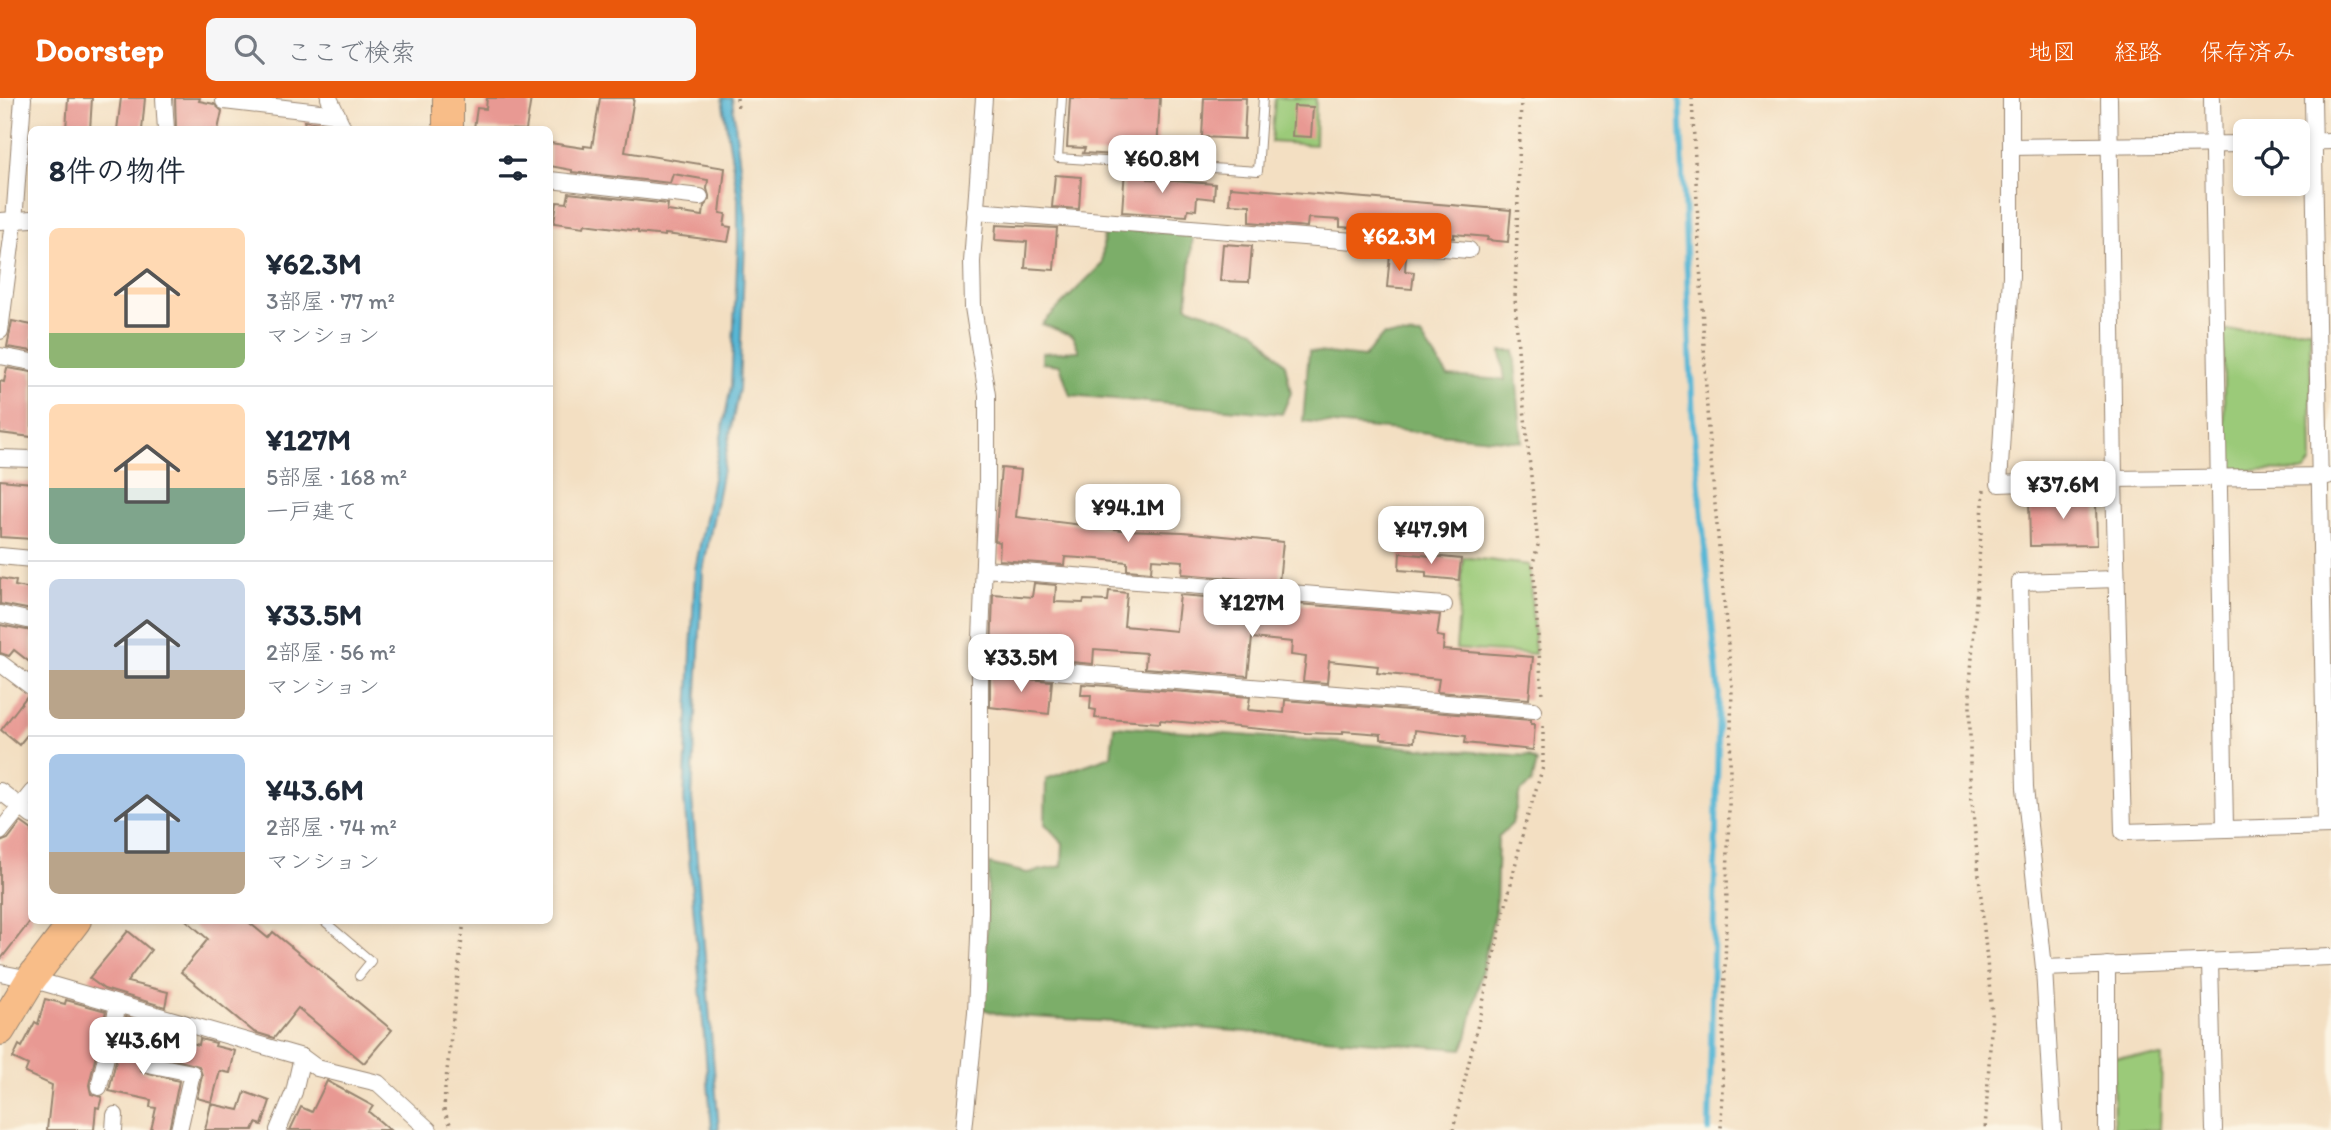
<!DOCTYPE html>
<html lang="ja">
<head>
<meta charset="utf-8">
<style>
	:root { --surface:#fff; --page:#f6f6f7; --text:#1f2937; --muted:#747a83; --line:#e0e1e3; --accent:#ea580c }
	body { margin:0; font-family:Itim,"Klee One",sans-serif; background:var(--page); color:var(--text); height:100vh; display:flex; flex-direction:column; font-size:26px; white-space:nowrap }
	* { box-sizing:border-box; margin:0 }
	p { font-size:23px; color:var(--muted) }
	.icon { flex:none; width:38px; height:38px; fill:none; stroke:currentColor; stroke-width:2; stroke-linecap:round; stroke-linejoin:round }
	.map { position:relative; flex:1; overflow:hidden }
	.panel { position:absolute; left:28px; top:28px; width:525px; height:798px; display:flex; flex-direction:column; background:var(--surface); border-radius:10px; box-shadow:0 4px 10px #0003 }
	.panel>* { flex:none }
	.tools { position:absolute; left:2233px; top:21px; display:grid; gap:14px }
	.tools a { display:grid; place-items:center; width:77px; height:77px; border-radius:10px; background:var(--surface); box-shadow:0 4px 10px #0003; font-size:35px }
	.price { position:absolute; translate:-50% -60px; padding:0 16px; border-radius:14px; background:#fff; color:#222; font-size:23px; line-height:46px; filter:drop-shadow(0 2px 4px #0008) }
	.price::after { content:''; position:absolute; left:50%; top:42px; width:21px; height:16px; margin-left:-10px; background:inherit; clip-path:polygon(0 0,100% 0,50% 100%) }
	.price.selected { background:var(--accent); color:#fff }
	ul { padding:0; list-style:none }
	li { display:flex; align-items:center; gap:21px; height:175px; padding:0 21px }
	li+li { border-top:2px solid var(--line) }
	li span { display:grid; place-items:center; flex:none; width:196px; height:140px; border-radius:10px; color:#555 }
	li>.icon { margin-inline-start:auto }
	span .icon { width:84px; height:84px; fill:#fffc; stroke-width:1 }
	li b { font-size:30px }
	h2 { display:flex; justify-content:space-between; align-items:center; height:84px; padding:0 21px; font-size:30px }
	header { display:flex; align-items:center; gap:42px; box-sizing:border-box; height:98px; padding:0 35px; background:var(--accent); color:#fff }
	header strong { font-size:33px }
	nav { display:flex; gap:38px; margin-inline-start:auto; font-size:24px }
	.search { width:490px; height:63px; background:var(--page); display:flex; align-items:center; gap:18px; box-sizing:border-box; padding:0 24px; border-radius:10px; color:var(--muted); font-size:26px }
	.map>svg:first-child { display:block }
</style>
</head>
<body>
<header>
<strong>Doorstep</strong>
<div class="search"><svg class="icon" aria-label="search" viewBox="0 0 24 24"><circle cx="10" cy="10" r="6"/><path d="M15 15l6 6"/></svg>ここで検索</div>
<nav><a>地図</a><a>経路</a><a>保存済み</a></nav>
</header>
<div class="map">
<svg width="2331" height="1032" viewBox="0 0 2331 1032">
	<rect width="100%" height="100%" fill="#fcf5e5"/>
	<filter id="ink" filterUnits="userSpaceOnUse"><feTurbulence type="fractalNoise" baseFrequency=".0143" numOctaves="2"/><feDisplacementMap in="SourceGraphic" scale="14" xChannelSelector="R" yChannelSelector="G"/><feConvolveMatrix kernelMatrix="1 2 1 2 8 2 1 2 1" color-interpolation-filters="sRGB"/></filter>
	<filter id="wash" filterUnits="userSpaceOnUse"><feTurbulence type="fractalNoise" baseFrequency=".00686" numOctaves="4" result="noise"/><feDisplacementMap in="SourceGraphic" scale="28" xChannelSelector="R" yChannelSelector="G"/><feGaussianBlur stdDeviation="1.57" result="paint"/><feColorMatrix in="noise" values="0 0 0 0 0 0 0 0 0 0 0 0 0 0 0 0 0 1.4 0 .05"/><feComposite in="paint" operator="in"/></filter>
	<g filter="url(#wash)">
		<rect width="100%" height="100%" fill="#f3dfc2"/>
		<g fill="#9bca79" stroke="#6b7a4c" stroke-width="2">
			<polygon points="1275,0 1316,0 1315,47 1271,44"/>
			<polygon points="2310,231 2312,364 2305,373 2232,372 2225,367 2223,233"/>
			<polygon points="1463,459 1529,467 1535,556 1456,551"/>
			<polygon points="2113,958 2162,959 2160,1032 2114,1032"/>
		</g>
		<g fill="#7cae69" stroke="#5c6c44" stroke-width="2">
			<polygon points="1104,131 1193,136 1187,208 1255,232 1285,266 1291,295 1282,316 1070,297 1060,267 1042,265 1042,255 1079,253 1073,238 1042,226 1102,166"/>
			<polygon points="1383,237 1421,238 1448,278 1505,282 1501,253 1514,253 1522,344 1303,323 1309,253 1364,259"/>
			<polygon points="1114,628 1529,658 1537,664 1532,685 1520,694 1512,726 1498,739 1496,808 1467,940 1462,951 1160,927 1001,917 983,911 989,766 1027,775 1062,768 1063,745 1045,726 1046,681 1111,658"/>
		</g>
		<polygon fill="#58b7d6" stroke="#4a707a" stroke-width="2" points="722,0 732,0 746,120 739,291 703,472 692,700 719,1032 712,1032 684,700 695,472 731,288 738,148 738,100"/>
		<g fill="none" stroke-linecap="round" stroke-linejoin="round">
			<polyline stroke="#58b7d6" stroke-width="6" points="1680,0 1693,326 1719,597 1709,1032"/>
		</g>
		<g id="blocks">
			<g fill="#e89993">
				<polygon points="68,0 92,0 90,32 66,32"/>
				<polygon points="121,0 145,0 142,32 117,32"/>
				<polygon points="175,0 200,0 199,3 214,6 222,13 218,32 176,31"/>
				<polygon points="487,0 531,0 526,32 474,30 477,10 486,11"/>
				<polygon points="600,0 634,0 625,54 725,70 720,115 726,116 724,128 731,129 728,144 665,136 665,138 638,135 638,133 585,126 584,129 554,125 557,104 567,105 569,95 668,106 667,113 703,118 704,108 710,101 707,91 708,82 673,76 670,85 572,74 572,72 550,68 550,45 584,50 584,48 592,49"/>
				<polygon points="1070,0 1160,0 1157,53 1149,52 1149,59 1083,55 1085,50 1067,49"/>
				<polygon points="1204,0 1246,0 1244,41 1202,39"/>
				<polygon points="1294,8 1313,9 1311,39 1292,38"/>
				<polygon points="304,23 328,26 329,32 306,32"/>
				<polygon points="1125,71 1148,72 1148,81 1215,86 1214,101 1197,99 1196,112 1188,111 1187,118 1122,114"/>
				<polygon points="1055,77 1081,79 1079,111 1052,109"/>
				<polygon points="1230,89 1511,112 1508,144 1487,142 1488,139 1454,136 1454,140 1373,134 1373,131 1340,129 1340,122 1308,120 1307,129 1250,124 1250,107 1229,106"/>
				<polygon points="996,127 1057,130 1054,172 1025,170 1027,144 995,142"/>
				<polygon points="1223,146 1252,148 1249,184 1220,183"/>
				<polygon points="1390,156 1406,158 1405,173 1414,174 1412,191 1387,189"/>
				<polygon points="12,223 32,227 32,253 7,249"/>
				<polygon points="7,270 32,274 32,339 0,335 0,283 4,284"/>
				<polygon points="1001,370 1021,372 1016,419 1123,432 1183,434 1283,444 1279,484 1182,476 1183,463 1152,461 1151,474 1127,472 1127,464 1097,461 1065,459 1064,467 999,462 1000,444 995,443"/>
				<polygon points="0,382 32,385 32,441 0,439"/>
				<polygon points="2081,398 2089,400 2096,407 2097,447 2030,448 2029,399"/>
				<polygon points="1400,455 1461,461 1459,482 1426,479 1426,474 1399,472"/>
				<polygon points="0,480 16,483 15,488 32,491 32,512 0,506"/>
				<polygon points="1034,485 1056,487 1055,504 1083,505 1084,502 1108,503 1109,493 1127,495 1124,528 1176,533 1180,497 1440,517 1437,538 1444,539 1443,552 1533,559 1529,601 1437,594 1439,581 1377,575 1378,568 1329,563 1327,585 1303,583 1306,559 1291,557 1292,544 1252,540 1248,578 1145,570 1146,555 1094,551 1093,566 991,557 993,496 1032,499"/>
				<polygon points="0,527 32,533 32,566 14,552 9,558 0,555"/>
				<polygon points="990,578 1052,583 1049,616 990,609"/>
				<polygon points="1082,586 1250,599 1248,612 1284,615 1285,602 1531,622 1531,626 1535,626 1533,652 1465,645 1466,638 1415,632 1414,644 1381,641 1381,636 1343,633 1343,636 1306,635 1160,622 1160,625 1095,620 1096,612 1090,611 1091,597 1081,597"/>
				<polygon points="27,598 32,599 32,631 19,647 1,632"/>
				<polygon points="21,724 32,732 32,821 0,862 0,744 8,741"/>
				<polygon points="186,822 246,822 268,840 273,834 392,932 364,965 298,910 274,940 254,934 181,874 208,841"/>
				<polygon points="128,833 151,852 127,884 168,894 165,909 104,891 89,880"/>
				<polygon points="45,901 65,906 66,902 106,913 89,987 91,996 102,999 99,1010 96,1009 94,1032 47,1032 52,987 25,975 28,967 13,960 19,947 22,949 35,924 38,926"/>
				<polygon points="126,919 147,925 138,964 141,973 179,983 169,1032 151,1032 156,1010 150,1009 151,1002 109,993"/>
				<polygon points="165,938 199,947 200,941 216,945 215,948 235,953 230,975 220,973 212,1004 197,1000 202,977 199,968 161,958"/>
				<polygon points="327,983 373,1008 369,1014 390,1032 290,1032 301,1009 312,1014"/>
				<polygon points="245,994 270,1003 262,1027 256,1025 253,1032 205,1032 211,1006 239,1012"/>
			</g>
		</g>
	</g>
	<g filter="url(#ink)">
		<use href="#blocks" fill-opacity="0" stroke="#978470" stroke-width="2"/>
		<g fill="none" stroke-linecap="round" stroke-linejoin="round">
			<g stroke="#978470" stroke-width="10">
				<g id="lane">
					<polyline points="1062,0 1058,60 1258,73 1263,0"/>
					<polyline points="323,822 371,863 359,878"/>
				</g>
			</g>
			<g stroke="#978470" stroke-width="18">
				<g id="street">
					<polyline points="164,0 166,32"/>
					<polyline points="329,0 344,32"/>
					<polyline points="2011,0 2011,178 1999,386 2114,381 2328,378"/>
					<polyline points="2109,0 2114,381 2123,734 2331,728"/>
					<polyline points="2212,0 2225,730"/>
					<polyline points="2313,0 2326,728"/>
					<polyline points="224,3 337,16"/>
					<polyline points="2298,44 2331,43"/>
					<polyline points="2012,49 2245,46"/>
					<polyline points="550,82 700,99"/>
					<polyline points="975,113 1469,152"/>
					<polyline points="0,123 32,121"/>
					<polyline points="0,233 14,124 23,0"/>
					<polyline points="0,258 32,264"/>
					<polyline points="0,360 32,361"/>
					<polyline points="0,458 32,461"/>
					<polyline points="984,471 1444,507"/>
					<polyline points="0,516 32,523"/>
					<polyline points="0,565 32,589"/>
					<polyline points="980,567 1534,612"/>
					<polyline points="0,693 32,718"/>
					<polyline points="0,734 32,694"/>
					<polyline points="2210,863 2214,1032"/>
					<polyline points="2107,867 2107,1032"/>
					<polyline points="2044,870 2331,859"/>
					<polyline points="0,875 31,881 302,959"/>
					<polyline points="159,919 148,966 192,975 179,1032"/>
					<polyline points="99,989 118,907"/>
					<polyline points="114,1032 115,1017"/>
					<polyline points="278,1032 294,994 302,959 317,970 378,985 429,1032"/>
					<polyline points="964,1032 976,915 980,814 980,567 987,386 987,297 973,209 972,164 984,0"/>
					<polyline points="2053,1032 2044,870 2025,690 2020,484 2117,481"/>
				</g>
			</g>
			<g stroke="#978470" stroke-width="32">
				<g id="highway">
					<polyline points="448,32 448,0"/>
					<polyline points="0,932 31,881 76,822"/>
				</g>
			</g>
			<g stroke="#978470" stroke-width="3.5" stroke-dasharray="2 5" stroke-linecap="butt">
				<polyline points="737,0 738,11"/>
				<polyline points="1521,0 1515,199 1518,251 1538,447 1533,465 1542,597"/>
				<polyline points="1692,0 1708,331 1732,589 1721,1032"/>
				<polyline points="1984,392 1970,587 1970,682 1992,916 1985,1032"/>
				<polyline points="453,1032 444,1013 445,991 464,822"/>
				<polyline points="1453,1032 1524,730 1543,669 1543,625"/>
			</g>
			<use href="#lane" stroke="#fff" stroke-width="8"/>
			<use href="#street" stroke="#fff" stroke-width="16"/>
			<use href="#highway" stroke="#f8bd88" stroke-width="30"/>
		</g>
	</g>
</svg>
<div class="tools">
<a><svg class="icon" aria-label="locate" viewBox="0 0 24 24"><circle cx="12" cy="12" r="6"/><path d="M12 2v4M12 18v4M2 12h4M18 12h4"/></svg></a>
</div>
<b class="price" style="left:1162px;top:97px">¥60.8M</b>
<b class="price selected" style="left:1399px;top:175px">¥62.3M</b>
<b class="price" style="left:2063px;top:423px">¥37.6M</b>
<b class="price" style="left:1128px;top:446px">¥94.1M</b>
<b class="price" style="left:1431px;top:468px">¥47.9M</b>
<b class="price" style="left:1252px;top:541px">¥127M</b>
<b class="price" style="left:1021px;top:596px">¥33.5M</b>
<b class="price" style="left:143px;top:979px">¥43.6M</b>
<section class="panel">
<h2>8件の物件<svg class="icon" aria-label="filters" viewBox="0 0 24 24"><path d="M4 7h16M4 17h16"/><circle cx="9" cy="7" r="2"/><circle cx="15" cy="17" r="2"/></svg></h2>
<ul>
<li><span style="background:linear-gradient(#ffd9b3 75%,#8fb573 0)"><svg class="icon" aria-label="home" viewBox="0 0 24 24"><path d="M3 11l9-7 9 7M6 9v11h12V9"/></svg></span><div><b>¥62.3M</b><p>3部屋 · 77 m²</p><p>マンション</p></div></li>
<li><span style="background:linear-gradient(#ffd9b3 60%,#7fa58c 0)"><svg class="icon" aria-label="home" viewBox="0 0 24 24"><path d="M3 11l9-7 9 7M6 9v11h12V9"/></svg></span><div><b>¥127M</b><p>5部屋 · 168 m²</p><p>一戸建て</p></div></li>
<li><span style="background:linear-gradient(#c9d6e8 65%,#b9a48a 0)"><svg class="icon" aria-label="home" viewBox="0 0 24 24"><path d="M3 11l9-7 9 7M6 9v11h12V9"/></svg></span><div><b>¥33.5M</b><p>2部屋 · 56 m²</p><p>マンション</p></div></li>
<li><span style="background:linear-gradient(#a9c7e8 70%,#b9a48a 0)"><svg class="icon" aria-label="home" viewBox="0 0 24 24"><path d="M3 11l9-7 9 7M6 9v11h12V9"/></svg></span><div><b>¥43.6M</b><p>2部屋 · 74 m²</p><p>マンション</p></div></li>
</ul>
</section>
</div>
</body>
</html>
